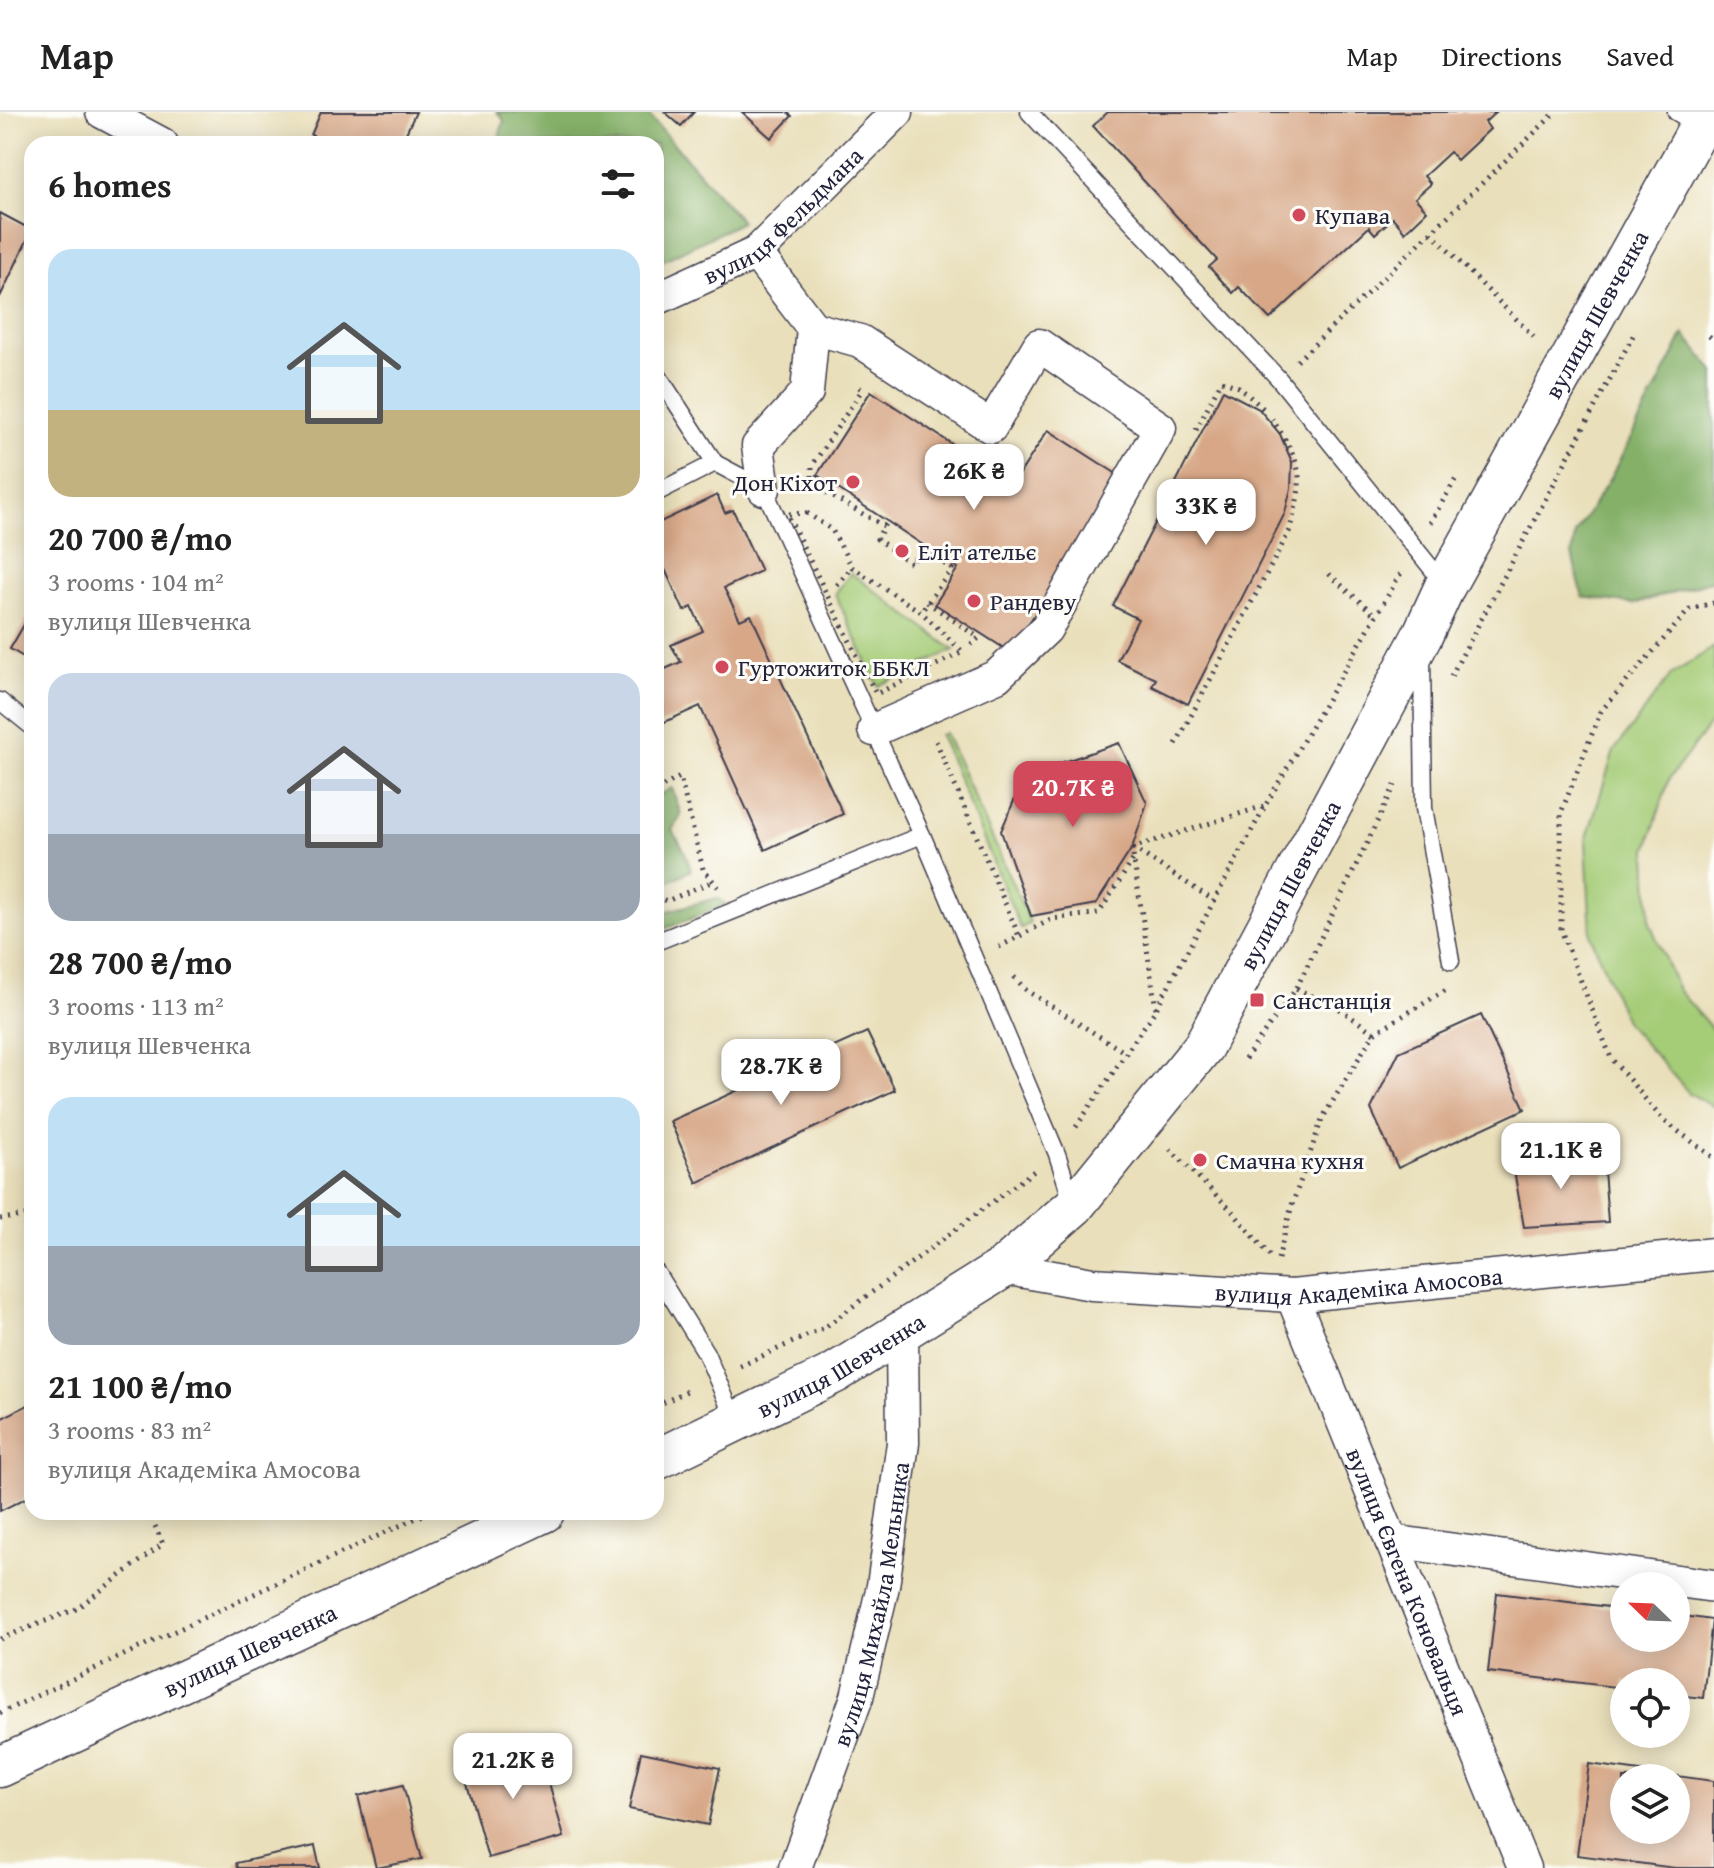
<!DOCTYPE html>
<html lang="en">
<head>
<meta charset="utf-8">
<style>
	:root { --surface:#fff; --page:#f2f2f2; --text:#222; --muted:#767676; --line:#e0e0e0; --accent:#d1495b }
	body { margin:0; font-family:"Gentium Book Plus",serif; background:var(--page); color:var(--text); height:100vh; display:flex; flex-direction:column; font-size:30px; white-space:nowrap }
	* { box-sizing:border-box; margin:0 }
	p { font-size:26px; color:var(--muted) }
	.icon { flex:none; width:44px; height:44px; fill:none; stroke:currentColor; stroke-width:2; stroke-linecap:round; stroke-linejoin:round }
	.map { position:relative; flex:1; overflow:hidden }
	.panel { position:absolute; left:24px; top:24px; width:640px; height:1384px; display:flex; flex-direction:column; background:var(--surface); border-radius:24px; box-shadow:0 4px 20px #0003 }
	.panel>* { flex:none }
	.needle { width:52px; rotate:293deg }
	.controls { position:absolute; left:1610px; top:1460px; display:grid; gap:16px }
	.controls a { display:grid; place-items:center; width:80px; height:80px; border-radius:50%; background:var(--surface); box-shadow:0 4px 20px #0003; font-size:40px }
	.price { position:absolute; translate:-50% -68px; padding:0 18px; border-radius:16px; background:#fff; color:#222; font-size:26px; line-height:52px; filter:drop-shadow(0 2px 4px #0008) }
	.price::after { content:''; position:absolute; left:50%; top:48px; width:24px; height:18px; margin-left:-12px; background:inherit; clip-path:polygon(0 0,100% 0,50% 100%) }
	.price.on { background:var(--accent); color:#fff }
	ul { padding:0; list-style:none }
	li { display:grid; align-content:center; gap:16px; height:424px; padding:0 24px }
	li span { display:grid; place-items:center; height:248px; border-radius:24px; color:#555 }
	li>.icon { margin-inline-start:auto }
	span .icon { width:144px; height:144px; fill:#fffc; stroke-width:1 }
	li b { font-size:34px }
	h2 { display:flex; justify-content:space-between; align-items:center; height:96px; padding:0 24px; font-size:34px }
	header { display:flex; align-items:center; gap:48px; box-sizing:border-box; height:112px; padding:0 40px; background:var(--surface); border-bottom:2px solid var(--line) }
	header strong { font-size:38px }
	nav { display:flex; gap:44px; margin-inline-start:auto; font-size:28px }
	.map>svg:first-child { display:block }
</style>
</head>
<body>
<header>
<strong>Map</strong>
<nav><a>Map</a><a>Directions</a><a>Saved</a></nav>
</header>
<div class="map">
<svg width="1714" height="1756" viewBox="0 0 1714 1756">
	<rect width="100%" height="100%" fill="#fdfcf7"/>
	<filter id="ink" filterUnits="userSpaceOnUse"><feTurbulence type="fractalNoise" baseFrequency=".0125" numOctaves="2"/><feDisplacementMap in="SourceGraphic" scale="16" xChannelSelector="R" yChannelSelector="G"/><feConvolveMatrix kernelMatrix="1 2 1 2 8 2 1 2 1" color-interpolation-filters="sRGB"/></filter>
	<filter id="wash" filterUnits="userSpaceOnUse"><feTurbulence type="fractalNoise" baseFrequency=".006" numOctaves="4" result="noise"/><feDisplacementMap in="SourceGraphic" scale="32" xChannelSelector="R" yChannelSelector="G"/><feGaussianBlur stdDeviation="1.8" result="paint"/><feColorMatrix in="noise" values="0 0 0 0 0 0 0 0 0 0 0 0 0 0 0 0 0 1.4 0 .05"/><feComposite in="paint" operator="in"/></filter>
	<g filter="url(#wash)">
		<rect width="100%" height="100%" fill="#e9dfba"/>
		<g fill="#a5cc77" stroke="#647759" stroke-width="2">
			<polygon points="851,461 954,538 878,574 835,482"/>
			<polygon points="1714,535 1714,607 1669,667 1647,737 1650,811 1678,878 1714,919 1714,995 1689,981 1626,911 1591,824 1586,729 1614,639 1671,563"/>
			<polygon points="945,621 1030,810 1021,817 940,623"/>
		</g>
		<g fill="#84b068" stroke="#536952" stroke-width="2">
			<polygon points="497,0 646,0 742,110 656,152 656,32 497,32 504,8"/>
			<polygon points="1684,222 1714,259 1714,468 1634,492 1583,485 1572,443 1575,422 1612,363"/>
			<polygon points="672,676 681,703 672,718 685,740 691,758 656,776 656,685"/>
			<polygon points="717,786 727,793 656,820 656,802"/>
		</g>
		<g id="blocks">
			<g fill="#d7a787" fill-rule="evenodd">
				<polygon points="321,0 416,0 401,32 331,32 311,23"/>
				<polygon points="665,0 694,0 681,14"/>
				<polygon points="742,0 787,0 792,4 771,26"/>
				<polygon points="1108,0 1496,0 1485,10 1490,17 1457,48 1450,40 1424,64 1431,72 1415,86 1427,99 1405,120 1393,106 1375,122 1369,115 1270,207 1239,175 1233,181 1209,155 1217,148 1093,14"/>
				<polygon points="0,101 32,118 0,185"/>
				<polygon points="1223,278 1259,297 1280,322 1292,350 1291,376 1285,401 1188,592 1152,574 1156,567 1117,548 1138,507 1113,494"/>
				<polygon points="871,279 1013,372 1048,318 1123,366 1010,540 935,492 958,456 817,363"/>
				<polygon points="717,383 725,401 733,398 761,459 724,476 740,508 751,503 843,702 765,738 700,594 656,614 656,561 681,550 671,533 703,519 692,495 684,499 656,438 656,431 661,429 656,412"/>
				<polygon points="32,499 32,550 10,537"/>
				<polygon points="1119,631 1147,691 1132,736 1096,792 1031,804 1001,719 1025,663"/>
				<polygon points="1481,903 1525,997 1398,1056 1371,997 1399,940"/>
				<polygon points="867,920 895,978 697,1071 670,1009"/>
				<polygon points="1603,1045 1608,1110 1524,1115 1512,1047"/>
				<polygon points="32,1291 32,1383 0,1399 0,1307"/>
				<polygon points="1497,1481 1624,1497 1624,1526 1676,1526 1676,1503 1712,1508 1703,1586 1676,1583 1676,1570 1624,1570 1624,1576 1488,1560"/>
				<polygon points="538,1631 564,1725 488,1746 462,1653"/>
				<polygon points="641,1640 720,1656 708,1713 629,1697"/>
				<path d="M1589 1652 1714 1669V1756H1675L1577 1743ZM1624 1666H1676V1718H1624Z"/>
				<polygon points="403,1673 422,1747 376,1756 358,1684"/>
				<polygon points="315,1734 320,1756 237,1756 236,1751"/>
			</g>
		</g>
	</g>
	<g filter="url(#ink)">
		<use href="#blocks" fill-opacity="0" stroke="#403e4e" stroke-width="2"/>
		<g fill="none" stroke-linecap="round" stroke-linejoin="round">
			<g stroke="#403e4e" stroke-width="19">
				<g id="service">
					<polyline points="1029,0 1279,267 1445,473"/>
					<polyline points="1676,0 1700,14"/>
					<polyline points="656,260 715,351"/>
					<polyline points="656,381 715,351 764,377 922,723 1057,1042 1072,1089"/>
					<polyline points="1422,545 1424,696 1451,849"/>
					<polyline points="0,589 32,615"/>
					<polyline points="656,830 922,723"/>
					<polyline points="656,1160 706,1241 735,1309"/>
				</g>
			</g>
			<g stroke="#403e4e" stroke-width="35">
				<g id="minor">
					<polyline points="102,0 162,32"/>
					<polyline points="756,141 813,216 807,280 758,334 764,377"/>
					<path id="s1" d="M656 187 756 141 897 0"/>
					<polyline points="813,216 860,229 991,315 1039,233 1160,316 1046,517 997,564 874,618"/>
					<path id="s2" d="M1003 1156 1092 1172 1292 1184 1714 1142"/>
					<path id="s3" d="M1292 1184 1524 1756"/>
					<polyline points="1391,1429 1714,1474"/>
					<path id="s4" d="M795 1756 857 1585 883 1474 903 1331 902 1219"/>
				</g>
			</g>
			<g stroke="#403e4e" stroke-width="43">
				<g id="tertiary">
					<path id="s5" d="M656 1348 835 1261 1003 1156 1074 1094 1203 935 1422 524 1445 474 1708 0"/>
					<path id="s6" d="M0 1655 544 1400"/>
				</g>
			</g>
			<g stroke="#403e4e" stroke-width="5" stroke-dasharray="2 6" stroke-linecap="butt">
				<polyline points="1431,121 1536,227"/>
				<polyline points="1709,224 1714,228"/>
				<polyline points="1297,249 1556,0"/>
				<polyline points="1196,318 1221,269 1239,275 1266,299"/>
				<polyline points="812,373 812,354 862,278 855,271"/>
				<polyline points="797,375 812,373 884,414 877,427 911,452 922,437 952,457 921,500"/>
				<polygon points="807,401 832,418 852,455 921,500 963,540 876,582 787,402"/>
				<polyline points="1430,411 1457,365"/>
				<polyline points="1329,462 1376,504"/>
				<polyline points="837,473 852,455"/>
				<polyline points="927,490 979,526 966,536"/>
				<polyline points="1714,491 1690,497 1601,599 1561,701 1561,818 1611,946 1663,1008 1714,1046"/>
				<polyline points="1451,564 1635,220"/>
				<polyline points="936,629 1019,824"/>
				<path d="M1176 632 1289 420C1305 364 1304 355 1272 307"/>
				<polyline points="656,678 680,665 703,757 718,775"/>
				<polyline points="1132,736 1156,897"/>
				<polyline points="1132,736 1264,694"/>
				<polyline points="1133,736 1213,788"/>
				<polyline points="656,785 667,789 713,769"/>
				<polyline points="999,835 1052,807 1099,801 1134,746"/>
				<polyline points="1014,865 1027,879 1126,941"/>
				<polyline points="1296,877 1334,893 1374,921"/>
				<polyline points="1245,947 1296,877 1395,673"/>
				<polyline points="1076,1015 1156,897 1265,694 1401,461"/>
				<polyline points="1170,1037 1232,1099 1272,1146"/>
				<polyline points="0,1107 32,1103"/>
				<polyline points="1278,1147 1292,1093 1322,1007 1374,921 1448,877"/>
				<polyline points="740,1254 824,1216 1034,1059"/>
				<polyline points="656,1294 691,1277"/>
				<polyline points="0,1527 76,1497 163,1432 149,1400"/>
				<polyline points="0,1601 429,1400"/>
			</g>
			<use href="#service" stroke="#fff" stroke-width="16"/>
			<use href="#minor" stroke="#fff" stroke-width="32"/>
			<use href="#tertiary" stroke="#fff" stroke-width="40"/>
		</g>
	</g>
	<g fill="#d1495b" stroke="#fdfcf7" stroke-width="3">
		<circle cx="1299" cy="103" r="8"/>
		<circle cx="853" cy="370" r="8"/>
		<circle cx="902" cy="439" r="8"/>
		<circle cx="974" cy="489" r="8"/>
		<circle cx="722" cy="555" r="8"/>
		<rect x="1249" y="880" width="16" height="16" rx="4"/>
		<circle cx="1200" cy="1048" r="8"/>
	</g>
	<g text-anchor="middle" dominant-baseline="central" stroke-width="6" stroke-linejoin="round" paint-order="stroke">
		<g font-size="24" fill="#22223b" stroke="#fdfcf7">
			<text stroke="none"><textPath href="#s1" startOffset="154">вулиця Фельдмана</textPath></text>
			<text stroke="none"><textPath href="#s5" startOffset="1528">вулиця Шевченка</textPath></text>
			<text stroke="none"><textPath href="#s5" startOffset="880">вулиця Шевченка</textPath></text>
			<text stroke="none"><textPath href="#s2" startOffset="358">вулиця Академіка Амосова</textPath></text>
			<text stroke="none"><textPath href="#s5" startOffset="208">вулиця Шевченка</textPath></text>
			<text stroke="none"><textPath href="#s3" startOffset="308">вулиця Євгена Коновальця</textPath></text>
			<text stroke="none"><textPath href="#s4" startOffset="276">вулиця Михайла Мельника</textPath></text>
			<text stroke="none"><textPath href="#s6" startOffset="276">вулиця Шевченка</textPath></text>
		</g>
		<g font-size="24" fill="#22223b" stroke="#fdfcf7" text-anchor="start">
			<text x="1315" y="103">Купава</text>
			<text x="837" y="370" text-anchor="end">Дон Кіхот</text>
			<text x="918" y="439">Еліт ательє</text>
			<text x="990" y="489">Рандеву</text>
			<text x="738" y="555">Гуртожиток ББКЛ</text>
			<text x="1273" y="888">Санстанція</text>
			<text x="1216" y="1048">Смачна кухня</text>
		</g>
	</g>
</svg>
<div class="controls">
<a><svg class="needle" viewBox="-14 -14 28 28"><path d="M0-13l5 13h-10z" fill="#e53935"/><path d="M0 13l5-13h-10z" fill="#767676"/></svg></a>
<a><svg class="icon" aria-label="locate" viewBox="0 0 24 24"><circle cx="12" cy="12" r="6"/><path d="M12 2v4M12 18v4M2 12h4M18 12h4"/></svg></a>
<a><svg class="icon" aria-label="layers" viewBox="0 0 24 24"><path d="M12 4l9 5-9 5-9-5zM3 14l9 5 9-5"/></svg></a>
</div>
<b class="price" style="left:974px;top:400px">26K ₴</b>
<b class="price" style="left:1206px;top:435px">33K ₴</b>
<b class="price on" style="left:1073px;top:717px">20.7K ₴</b>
<b class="price" style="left:781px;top:995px">28.7K ₴</b>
<b class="price" style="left:1561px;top:1079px">21.1K ₴</b>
<b class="price" style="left:513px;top:1689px">21.2K ₴</b>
<section class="panel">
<h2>6 homes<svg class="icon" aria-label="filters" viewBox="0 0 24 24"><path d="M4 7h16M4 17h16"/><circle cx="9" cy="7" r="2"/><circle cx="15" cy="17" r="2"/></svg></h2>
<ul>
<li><span style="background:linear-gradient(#bfe0f5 65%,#c2b280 0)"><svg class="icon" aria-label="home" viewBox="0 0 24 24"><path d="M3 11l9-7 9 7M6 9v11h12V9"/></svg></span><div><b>20 700 ₴/mo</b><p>3 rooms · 104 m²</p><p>вулиця Шевченка</p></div></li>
<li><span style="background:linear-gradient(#c9d6e8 65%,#9aa5b1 0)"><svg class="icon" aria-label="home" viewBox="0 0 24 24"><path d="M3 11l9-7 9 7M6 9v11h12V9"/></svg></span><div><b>28 700 ₴/mo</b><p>3 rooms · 113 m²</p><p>вулиця Шевченка</p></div></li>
<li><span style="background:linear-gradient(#bfe0f5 60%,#9aa5b1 0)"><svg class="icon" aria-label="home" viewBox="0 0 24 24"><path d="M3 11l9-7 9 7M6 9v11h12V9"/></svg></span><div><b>21 100 ₴/mo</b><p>3 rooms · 83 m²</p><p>вулиця Академіка Амосова</p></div></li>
</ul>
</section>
</div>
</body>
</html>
